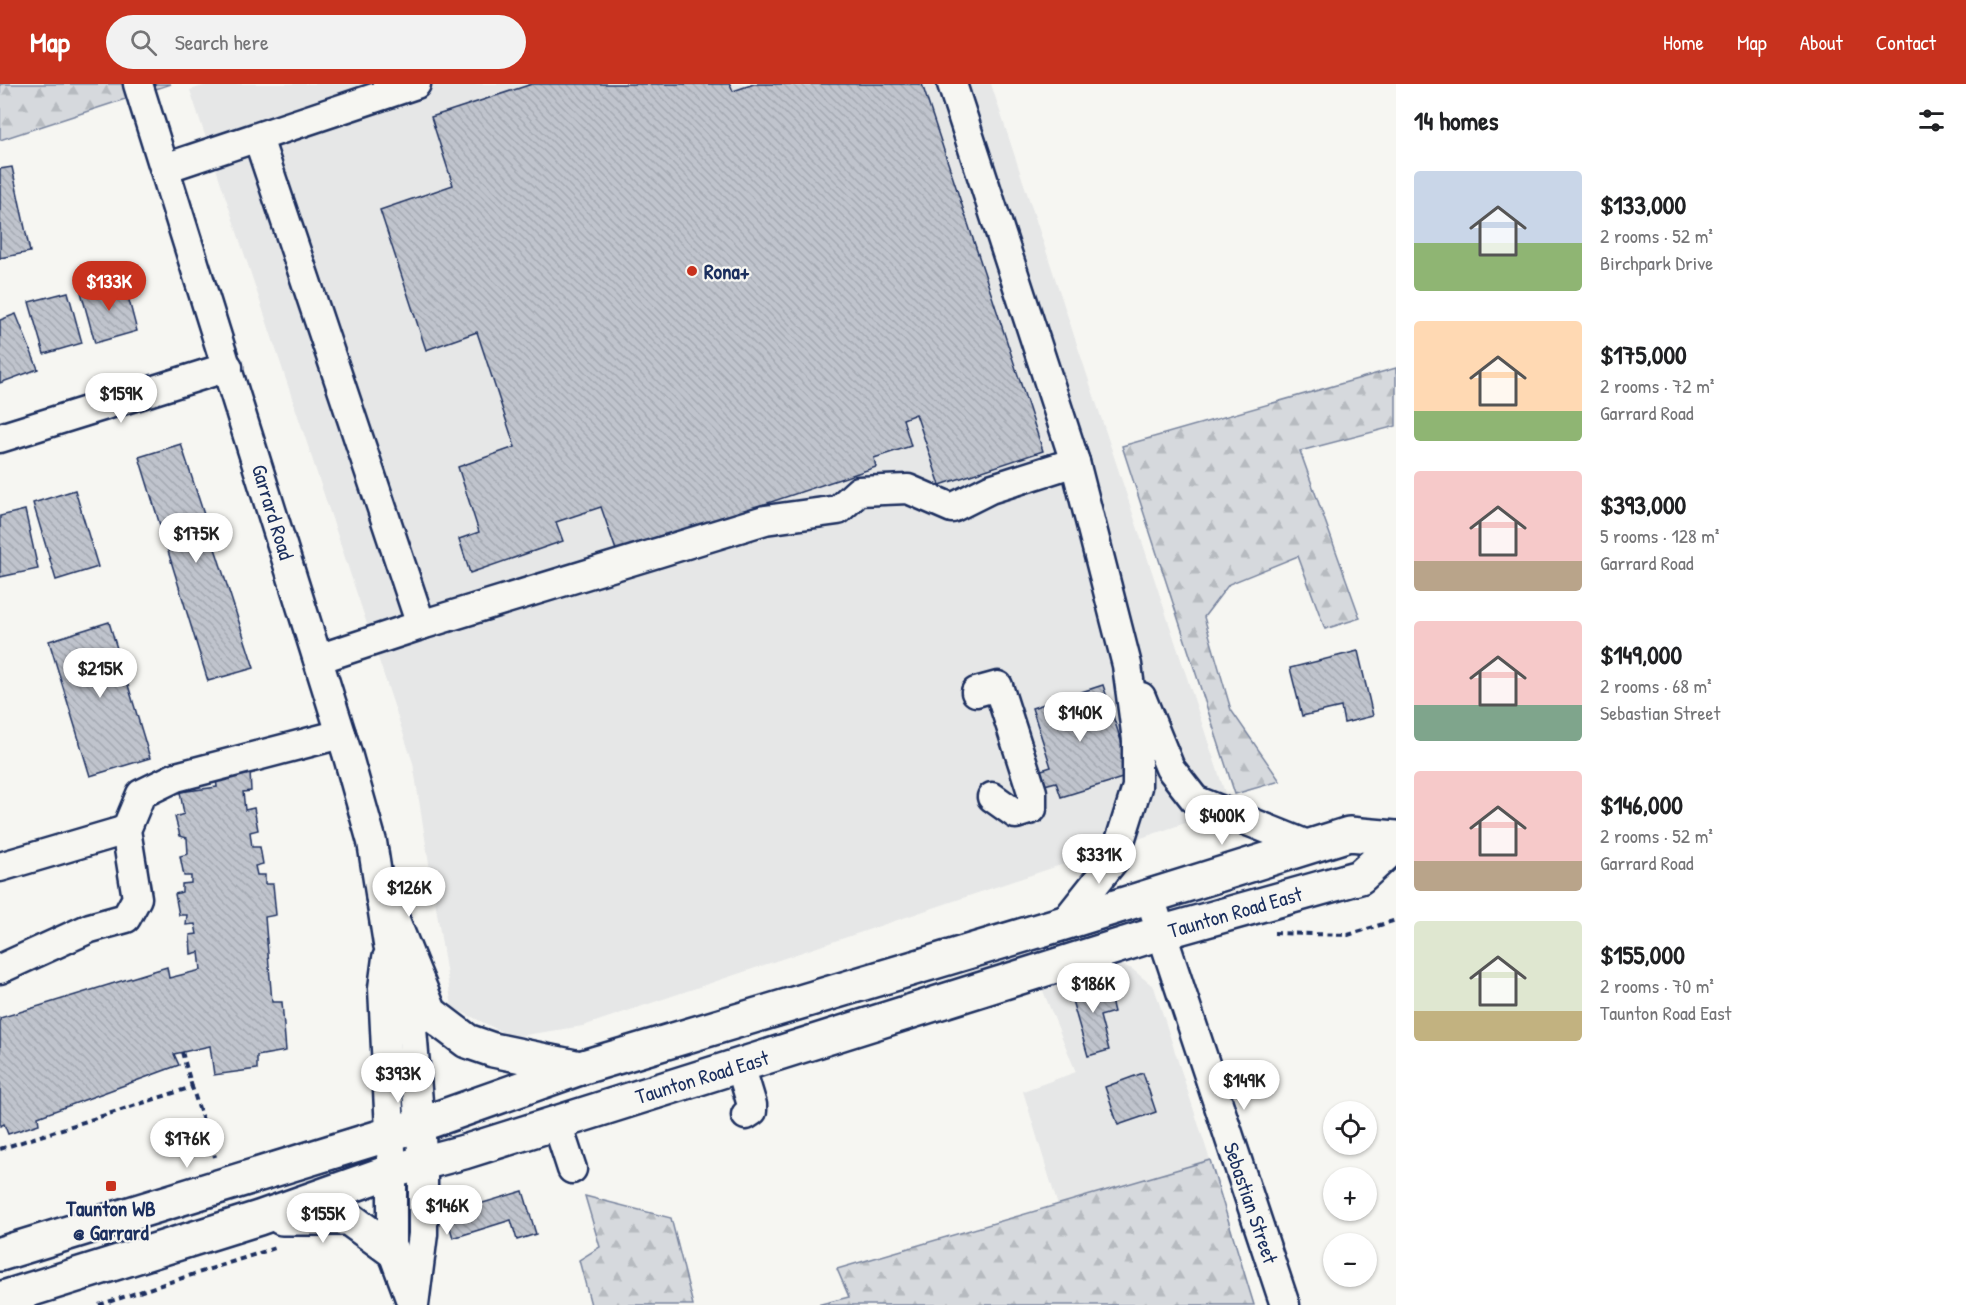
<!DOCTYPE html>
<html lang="en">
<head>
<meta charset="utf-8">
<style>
	:root { --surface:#fff; --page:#f2f2f2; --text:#202124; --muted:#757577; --accent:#c8321e }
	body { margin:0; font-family:"Patrick Hand",sans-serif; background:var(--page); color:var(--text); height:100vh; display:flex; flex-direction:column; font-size:22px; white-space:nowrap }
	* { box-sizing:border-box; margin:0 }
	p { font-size:20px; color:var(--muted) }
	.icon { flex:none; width:33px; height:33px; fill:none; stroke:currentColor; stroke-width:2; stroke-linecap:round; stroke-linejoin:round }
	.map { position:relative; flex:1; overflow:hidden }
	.sheet { display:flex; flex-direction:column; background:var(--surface); width:570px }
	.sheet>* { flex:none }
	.tools { position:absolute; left:1323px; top:1017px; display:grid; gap:12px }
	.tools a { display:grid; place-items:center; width:54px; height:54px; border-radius:50%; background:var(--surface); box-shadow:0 2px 4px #0004; font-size:30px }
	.price { position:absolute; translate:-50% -51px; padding:0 14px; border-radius:21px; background:#fff; color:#222; font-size:20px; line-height:39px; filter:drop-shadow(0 2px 3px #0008) }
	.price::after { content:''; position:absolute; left:50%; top:36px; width:18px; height:14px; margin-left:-9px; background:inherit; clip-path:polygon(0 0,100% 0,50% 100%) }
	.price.on { background:var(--accent); color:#fff }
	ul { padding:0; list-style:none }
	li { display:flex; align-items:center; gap:18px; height:150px; padding:0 18px }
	li span { display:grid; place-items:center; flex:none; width:168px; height:120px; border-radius:6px; color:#555 }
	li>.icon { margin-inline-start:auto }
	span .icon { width:72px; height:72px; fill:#fffc; stroke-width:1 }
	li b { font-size:26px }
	h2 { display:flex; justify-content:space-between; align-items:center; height:72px; padding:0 18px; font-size:26px }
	header { display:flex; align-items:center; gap:36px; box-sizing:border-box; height:84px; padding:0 30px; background:var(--accent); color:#fff }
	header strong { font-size:28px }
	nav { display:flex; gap:33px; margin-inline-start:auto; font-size:21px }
	.search { width:420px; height:54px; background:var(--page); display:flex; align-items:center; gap:15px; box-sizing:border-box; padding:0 21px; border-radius:33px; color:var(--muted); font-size:22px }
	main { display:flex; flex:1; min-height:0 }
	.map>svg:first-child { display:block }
</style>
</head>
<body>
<header>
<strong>Map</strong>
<div class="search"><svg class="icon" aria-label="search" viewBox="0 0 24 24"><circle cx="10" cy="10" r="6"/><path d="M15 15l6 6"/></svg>Search here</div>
<nav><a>Home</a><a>Map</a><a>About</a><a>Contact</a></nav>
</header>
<main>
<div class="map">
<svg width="1396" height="1221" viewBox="0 0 1396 1221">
	<defs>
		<pattern id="forest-firs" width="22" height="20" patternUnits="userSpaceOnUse" patternTransform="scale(1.5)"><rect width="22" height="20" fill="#d6d9dd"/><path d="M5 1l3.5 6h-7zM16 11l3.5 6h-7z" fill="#b7bbc0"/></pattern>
		<pattern id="building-back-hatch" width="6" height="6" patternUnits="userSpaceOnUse" patternTransform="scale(1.5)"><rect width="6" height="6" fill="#c0c4cd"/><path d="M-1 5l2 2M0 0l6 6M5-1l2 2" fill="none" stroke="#a4a9b2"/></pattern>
	</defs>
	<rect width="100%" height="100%" fill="#f6f6f2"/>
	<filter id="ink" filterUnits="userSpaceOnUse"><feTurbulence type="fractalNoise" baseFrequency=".0167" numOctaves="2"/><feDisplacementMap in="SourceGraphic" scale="12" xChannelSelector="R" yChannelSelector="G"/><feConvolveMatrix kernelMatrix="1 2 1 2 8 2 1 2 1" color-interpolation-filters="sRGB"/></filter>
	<g filter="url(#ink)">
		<g fill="#e6e7e7">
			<polygon points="210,0 991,0 1230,724 583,942 512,953 452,923 413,679 190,6"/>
			<polygon points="1117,879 1132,885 1154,903 1210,1076 1058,1122 1023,1007 1076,988 1041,902"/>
		</g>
		<g fill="url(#forest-firs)" stroke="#78849e" stroke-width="1.5">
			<polygon points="0,0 171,0 0,56"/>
			<polygon points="1396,284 1396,342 1300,367 1360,534 1325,545 1298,472 1229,500 1204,533 1231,626 1280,697 1235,710 1122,362"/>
			<polygon points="1210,1076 1254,1221 817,1221 849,1213 837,1185"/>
			<polygon points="585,1112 671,1134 693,1221 591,1221 579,1176 600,1163"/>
		</g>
		<g fill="url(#building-back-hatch)" stroke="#1b2f5e" stroke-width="1.5">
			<polygon points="532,0 730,0 733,7 754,0 922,0 1043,367 940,401 916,330 903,335 911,362 874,374 876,383 617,469 601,423 556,438 563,457 470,489 459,455 479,448 458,383 515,363 477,248 426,266 380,126 453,101 431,33"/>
			<polygon points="12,83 30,168 0,174 0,85"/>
			<polygon points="124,197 137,247 95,259 81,208"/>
			<polygon points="68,208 82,259 44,270 29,218"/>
			<polygon points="16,230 38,285 0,299 0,236"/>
			<polygon points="181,360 254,584 208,597 139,373"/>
			<polygon points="75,406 98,483 56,496 33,419"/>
			<polygon points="25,426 38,485 0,493 0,432"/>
			<polygon points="109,538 150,674 90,692 49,557"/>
			<polygon points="1358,567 1373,632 1344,639 1341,623 1302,632 1290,584"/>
			<polygon points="1103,601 1132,691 1061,713 1056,698 1037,703 1032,689 1051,683 1032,624"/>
			<polygon points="250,688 251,707 243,708 245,726 254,724 258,746 250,748 252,763 260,763 263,780 255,782 257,791 265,791 265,800 273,800 276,831 265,833 272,918 282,918 286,967 257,972 257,985 214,991 210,962 174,970 179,981 38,1033 39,1040 8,1050 4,1040 0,1042 0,934 167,883 169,894 201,886 199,868 191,870 190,851 197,850 195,840 186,841 187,831 179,831 175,810 182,808 182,800 191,799 191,792 184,792 180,772 188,770 187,754 180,752 175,733 184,730 180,708 217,703 216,694"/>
			<polygon points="1106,896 1114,928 1100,932 1109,966 1088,972 1069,906"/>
			<polygon points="1143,989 1156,1028 1118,1041 1105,1003"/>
			<polygon points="523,1107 536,1150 517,1156 511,1136 453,1154 446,1130"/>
		</g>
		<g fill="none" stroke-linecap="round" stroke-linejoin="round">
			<g stroke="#1b2f5e" stroke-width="33">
				<g id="minor">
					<polyline points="138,0 347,669 372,758 388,860 411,933 423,1078 423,1150 414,1221"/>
					<polyline points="952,0 1075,378 1127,581 1137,656 1137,703 1114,776 1064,839"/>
					<polyline points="258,54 421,541"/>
					<polyline points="165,84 416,0"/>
					<polyline points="0,354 228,283"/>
					<polyline points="318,575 421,541 765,436 838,426 859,407 908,405 952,424 990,405 1075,378"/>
					<polyline points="976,608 998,602 1032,708 1032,725 1016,730 992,713"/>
					<polyline points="1141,613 1170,684 1195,716 1310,762"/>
					<polyline points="0,783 126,746"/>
					<polyline points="1149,811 1285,1221"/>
					<polyline points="387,874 383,904 392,1087 392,1166 412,1220"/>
					<polyline points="0,885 90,844 126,834 137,814 126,746 141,710 176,693 341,650"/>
					<polyline points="740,981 752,1021 752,1027 746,1031"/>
					<polyline points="557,1039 572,1085"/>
				</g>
			</g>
			<g stroke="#1b2f5e" stroke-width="38">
				<g id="major">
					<polyline points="383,813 430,929 467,957 493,966 580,984"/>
					<polyline points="282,1134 348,1134 392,1166"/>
					<polyline points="0,1170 419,1041 580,984 1064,839 1349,750 1396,754"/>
					<polyline points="0,1215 259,1134 392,1087 464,1068 1160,849 1360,793 1396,760"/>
				</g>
			</g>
			<g stroke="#1b2f5e" stroke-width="4" stroke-dasharray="6 4.5" stroke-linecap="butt">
				<polyline points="1274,849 1348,851 1396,836"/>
				<polyline points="182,968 192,1003"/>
				<polyline points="0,1065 192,1003 215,1073"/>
				<polyline points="99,1221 278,1163"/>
			</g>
			<use href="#minor" stroke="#f6f6f2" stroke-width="28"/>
			<use href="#major" stroke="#f6f6f2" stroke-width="33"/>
		</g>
	</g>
	<g fill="#c8321e" stroke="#f6f6f2" stroke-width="2">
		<circle cx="692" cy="187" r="6"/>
		<rect x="105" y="1096" width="12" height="12" rx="3"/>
	</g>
	<g text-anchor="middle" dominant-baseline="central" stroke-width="4.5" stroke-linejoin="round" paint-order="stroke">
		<g font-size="21" font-weight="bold" fill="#1b2f5e" stroke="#f6f6f2" text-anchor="start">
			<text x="704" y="187">Rona+</text>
			<text x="111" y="1124" text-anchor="middle">Taunton WB<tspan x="111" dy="24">@ Garrard</tspan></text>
		</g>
		<g font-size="21" fill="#1b2f5e" stroke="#f6f6f2">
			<text transform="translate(273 428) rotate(73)">Garrard Road</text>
			<text transform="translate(1235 828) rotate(-16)">Taunton Road East</text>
			<text transform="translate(702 993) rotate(-17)">Taunton Road East</text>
			<text transform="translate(1251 1119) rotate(71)">Sebastian Street</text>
		</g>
	</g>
</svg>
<div class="tools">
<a><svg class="icon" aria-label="locate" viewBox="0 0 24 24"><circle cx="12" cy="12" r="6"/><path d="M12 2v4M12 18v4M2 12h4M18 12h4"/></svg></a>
<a>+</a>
<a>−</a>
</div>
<b class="price on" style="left:109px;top:228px">$133K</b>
<b class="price" style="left:121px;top:340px">$159K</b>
<b class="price" style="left:196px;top:480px">$175K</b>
<b class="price" style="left:100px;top:615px">$215K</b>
<b class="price" style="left:1080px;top:659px">$140K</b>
<b class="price" style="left:1222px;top:762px">$400K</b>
<b class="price" style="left:1099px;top:801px">$331K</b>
<b class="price" style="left:409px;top:834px">$126K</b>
<b class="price" style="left:1093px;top:930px">$186K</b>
<b class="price" style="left:398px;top:1020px">$393K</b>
<b class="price" style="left:1244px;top:1027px">$149K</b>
<b class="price" style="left:187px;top:1085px">$176K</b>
<b class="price" style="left:447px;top:1152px">$146K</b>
<b class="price" style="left:323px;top:1160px">$155K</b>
</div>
<section class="sheet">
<h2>14 homes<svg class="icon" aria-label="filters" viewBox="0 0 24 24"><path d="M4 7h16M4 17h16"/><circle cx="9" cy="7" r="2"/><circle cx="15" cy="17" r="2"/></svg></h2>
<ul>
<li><span style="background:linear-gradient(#c9d6e8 60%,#8fb573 0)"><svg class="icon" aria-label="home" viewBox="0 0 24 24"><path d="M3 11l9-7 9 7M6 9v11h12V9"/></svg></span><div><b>$133,000</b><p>2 rooms · 52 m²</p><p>Birchpark Drive</p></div></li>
<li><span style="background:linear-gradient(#ffd9b3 75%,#8fb573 0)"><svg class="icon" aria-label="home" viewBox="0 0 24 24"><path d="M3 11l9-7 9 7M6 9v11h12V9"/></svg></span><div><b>$175,000</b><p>2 rooms · 72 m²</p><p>Garrard Road</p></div></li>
<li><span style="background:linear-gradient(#f6c9c9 75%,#b9a48a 0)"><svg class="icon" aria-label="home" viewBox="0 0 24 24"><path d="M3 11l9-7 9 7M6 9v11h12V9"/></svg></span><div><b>$393,000</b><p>5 rooms · 128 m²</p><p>Garrard Road</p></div></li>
<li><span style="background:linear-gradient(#f6c9c9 70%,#7fa58c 0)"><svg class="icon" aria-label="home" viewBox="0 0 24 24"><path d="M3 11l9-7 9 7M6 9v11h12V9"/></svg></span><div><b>$149,000</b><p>2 rooms · 68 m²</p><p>Sebastian Street</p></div></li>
<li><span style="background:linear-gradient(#f6c9c9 75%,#b9a48a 0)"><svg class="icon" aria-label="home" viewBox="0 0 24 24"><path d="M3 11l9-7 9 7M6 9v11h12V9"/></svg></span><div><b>$146,000</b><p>2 rooms · 52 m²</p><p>Garrard Road</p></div></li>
<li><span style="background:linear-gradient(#dfe7d0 75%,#c2b280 0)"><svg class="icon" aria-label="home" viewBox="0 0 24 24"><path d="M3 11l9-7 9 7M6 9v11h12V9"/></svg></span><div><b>$155,000</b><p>2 rooms · 70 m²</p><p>Taunton Road East</p></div></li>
</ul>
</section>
</main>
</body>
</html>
